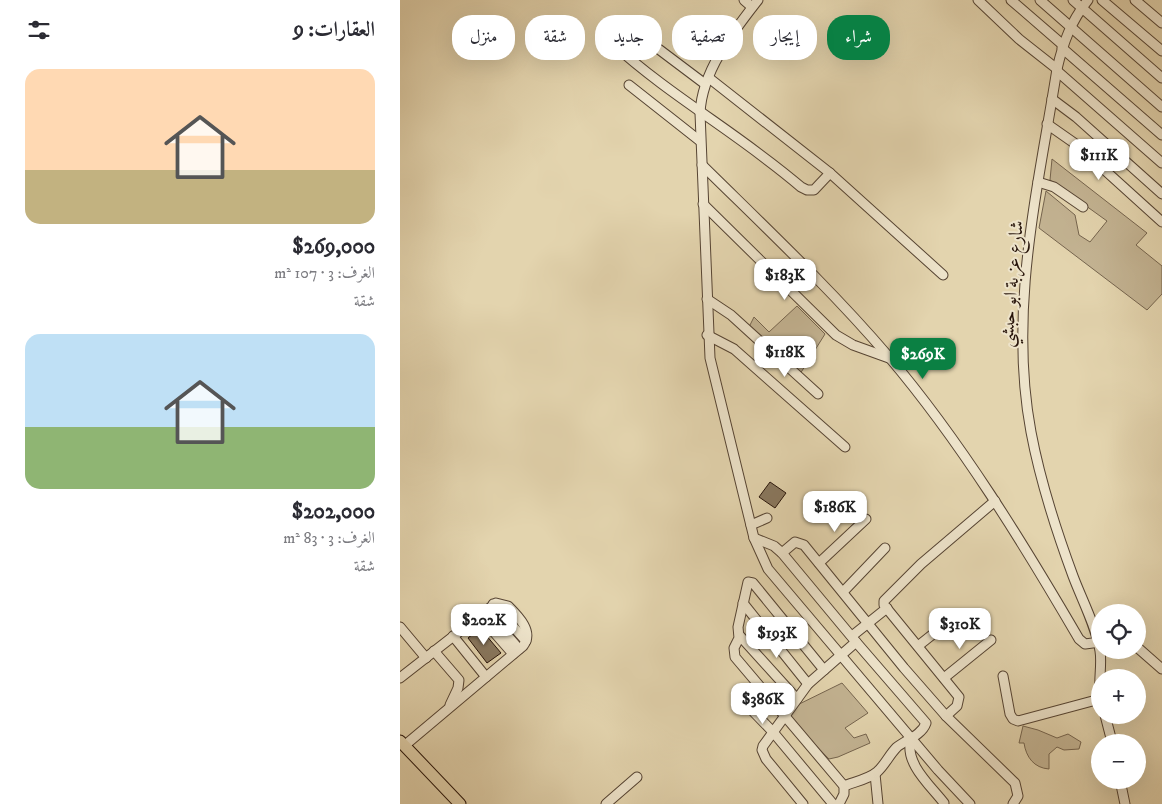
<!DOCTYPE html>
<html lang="ar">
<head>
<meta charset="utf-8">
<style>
	:root { --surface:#fff; --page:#f2f2f3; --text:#2b2b33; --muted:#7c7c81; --accent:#0b8043 }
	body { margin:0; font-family:"IM FELL DW Pica",Amiri,serif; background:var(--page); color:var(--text); direction:rtl; height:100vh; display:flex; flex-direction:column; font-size:19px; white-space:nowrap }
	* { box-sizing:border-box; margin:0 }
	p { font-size:16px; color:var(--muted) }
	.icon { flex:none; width:28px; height:28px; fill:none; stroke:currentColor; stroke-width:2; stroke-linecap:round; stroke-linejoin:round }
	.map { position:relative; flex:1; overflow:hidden; direction:ltr }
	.panel { display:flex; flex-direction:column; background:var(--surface); width:400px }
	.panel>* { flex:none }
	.banner { position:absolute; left:15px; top:15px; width:475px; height:45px; direction:rtl; display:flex; gap:10px }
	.buttons { position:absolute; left:691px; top:604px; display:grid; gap:10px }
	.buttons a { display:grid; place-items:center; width:55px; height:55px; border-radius:50%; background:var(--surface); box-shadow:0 5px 20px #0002; font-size:25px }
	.price { position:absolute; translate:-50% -42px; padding:0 11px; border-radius:10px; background:#fff; color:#222; font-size:16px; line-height:32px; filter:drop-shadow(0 1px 2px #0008) }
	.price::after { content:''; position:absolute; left:50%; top:30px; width:15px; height:11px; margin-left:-8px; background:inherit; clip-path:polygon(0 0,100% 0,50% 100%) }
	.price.active { background:var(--accent); color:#fff }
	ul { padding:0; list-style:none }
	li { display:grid; align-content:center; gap:10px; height:265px; padding:0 25px }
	li span { display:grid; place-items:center; height:155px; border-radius:15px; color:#555 }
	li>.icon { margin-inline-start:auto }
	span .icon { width:90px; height:90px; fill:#fffc; stroke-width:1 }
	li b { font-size:21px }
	h2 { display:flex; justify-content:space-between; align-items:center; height:60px; padding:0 25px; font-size:21px }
	.pill { padding:0 18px; border-radius:20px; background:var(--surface); box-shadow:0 5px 20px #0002; font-size:18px; line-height:45px }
	.pill.active { background:var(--accent); color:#fff }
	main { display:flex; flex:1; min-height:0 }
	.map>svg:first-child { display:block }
</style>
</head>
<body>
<main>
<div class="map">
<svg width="762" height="804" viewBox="0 0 762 804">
	<rect width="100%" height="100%" fill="#e3d4ae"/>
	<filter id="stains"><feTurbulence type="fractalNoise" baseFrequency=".004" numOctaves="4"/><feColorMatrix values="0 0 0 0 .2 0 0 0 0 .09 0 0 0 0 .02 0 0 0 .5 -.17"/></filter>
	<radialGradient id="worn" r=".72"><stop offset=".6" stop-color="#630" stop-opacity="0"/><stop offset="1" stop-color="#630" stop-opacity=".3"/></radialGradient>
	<g fill="#c3b392" stroke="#75644e">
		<polygon points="652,159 747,233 736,245 762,266 762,294 747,310 639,228 646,191 675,215 679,235 690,242 707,221 650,180"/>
		<polygon points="397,306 425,334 400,374 349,327 354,317 369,332"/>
		<polygon points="442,683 468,713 445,728 454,738 466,734 470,743 438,757 429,759 383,712"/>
		<path d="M623 726 638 730 657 738 668 734 681 742 679 749 664 750 657 747 649 754V769C634 768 626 757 624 743H619Z"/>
	</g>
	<g fill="#89785f" stroke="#27140a">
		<polygon points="370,482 386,493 375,508 359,497"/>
		<polygon points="80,628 101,653 87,663 68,638"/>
	</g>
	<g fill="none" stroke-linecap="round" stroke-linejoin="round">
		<g stroke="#564433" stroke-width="11">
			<g id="minor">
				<polyline points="344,0 352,7"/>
				<path d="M358 0C333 32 302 71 300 113L310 358 354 538 368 569 538 770 570 804"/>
				<polyline points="578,0 619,39 657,69"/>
				<polyline points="611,0 663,45"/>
				<polyline points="640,0 762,107"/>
				<polyline points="673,0 762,78"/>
				<path d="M688 0C671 21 663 43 657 69 638 189 608 310 631 432 640 480 656 530 673 576 682 600 696 626 700 651 702 663 699 676 700 688"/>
				<polyline points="702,0 762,51"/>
				<polyline points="735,0 762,23"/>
				<polyline points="228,26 305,84"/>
				<path d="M212 43C271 97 341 135 401 187L407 190H414L430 173"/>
				<polyline points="662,48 762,135"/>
				<polyline points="657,71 762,163"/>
				<polyline points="309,78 430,173 543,275"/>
				<polyline points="229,85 300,141"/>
				<polyline points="652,99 676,117 762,194"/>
				<polyline points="647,124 677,145 762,222"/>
				<path d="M302 165C365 227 431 289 489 357 561 442 623 543 679 639L685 644 700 642"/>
				<polyline points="638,182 654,187 683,207"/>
				<polyline points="303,204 436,335 453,345 489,358"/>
				<polyline points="307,299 331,315 418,394"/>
				<polyline points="307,335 334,349 445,447"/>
				<polyline points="351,525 367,518"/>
				<path d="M354 538 374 546 382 553 456 642 526 723C522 735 506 740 497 747 489 755 485 765 477 772 469 779 454 782 444 786"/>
				<polyline points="382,553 395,542 404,545 504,668 546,716 615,783 618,796 613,804"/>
				<polyline points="419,563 466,519"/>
				<polyline points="443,592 485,548"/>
				<polyline points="343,603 408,684"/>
				<polyline points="93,604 126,641"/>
				<polyline points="85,610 119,649"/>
				<polyline points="79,615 113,654"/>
				<polyline points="0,627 26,658"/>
				<polyline points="53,636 86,677"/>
				<polyline points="340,636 397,699"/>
				<polyline points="452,636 487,608"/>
				<polyline points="518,646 552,619"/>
				<polyline points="738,648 762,669"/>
				<polyline points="34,651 59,680 58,688 50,705"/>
				<polyline points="424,670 353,583 348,582 338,627 339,638 334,648 335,657 444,786 444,794 439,804"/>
				<polyline points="603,676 610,714 613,719 618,721 700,699"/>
				<path d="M0 678 96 603 108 606C119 617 134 632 123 646L4 746"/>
				<polyline points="544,678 591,640"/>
				<polyline points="345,703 373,732 433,804"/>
				<polyline points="705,715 712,742"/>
				<polyline points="546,716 557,706 559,697 484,605 484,601 521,564 595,501"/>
				<path d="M511 739C504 763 530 785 544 803"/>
				<polyline points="475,774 478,804"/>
				<polyline points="720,780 725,804"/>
				<polyline points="206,804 237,777"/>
				<polyline points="403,804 366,759 362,750 363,746 408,684 456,642"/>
			</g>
		</g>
		<g stroke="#27140a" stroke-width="13">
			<polyline id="major" points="0,741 60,804"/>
		</g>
		<use href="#minor" stroke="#ede3ca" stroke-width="9"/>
		<use href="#major" stroke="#e3d4ae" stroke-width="11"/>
	</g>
	<g text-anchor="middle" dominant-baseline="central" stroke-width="4" stroke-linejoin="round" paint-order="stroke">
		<g font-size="19" fill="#27140a" stroke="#ede3ca">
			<text transform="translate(612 284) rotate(-85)">شارع عزبة ابو حبشي</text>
		</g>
	</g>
	<rect width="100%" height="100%" filter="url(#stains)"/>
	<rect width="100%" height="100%" fill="url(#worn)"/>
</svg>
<div class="buttons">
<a><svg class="icon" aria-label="locate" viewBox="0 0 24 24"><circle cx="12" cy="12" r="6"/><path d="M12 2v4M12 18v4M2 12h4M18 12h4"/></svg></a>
<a>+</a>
<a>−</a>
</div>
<b class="price" style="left:699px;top:181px">$111K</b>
<b class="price" style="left:385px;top:301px">$183K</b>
<b class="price" style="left:385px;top:378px">$118K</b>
<b class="price active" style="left:523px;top:380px">$269K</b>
<b class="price" style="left:435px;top:533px">$186K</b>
<b class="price" style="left:84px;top:646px">$202K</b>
<b class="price" style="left:560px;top:650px">$310K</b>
<b class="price" style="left:377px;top:659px">$193K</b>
<b class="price" style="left:363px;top:725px">$386K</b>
<div class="banner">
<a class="pill active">شراء</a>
<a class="pill">إيجار</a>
<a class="pill">تصفية</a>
<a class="pill">جديد</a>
<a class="pill">شقة</a>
<a class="pill">منزل</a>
</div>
</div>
<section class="panel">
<h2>العقارات: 9<svg class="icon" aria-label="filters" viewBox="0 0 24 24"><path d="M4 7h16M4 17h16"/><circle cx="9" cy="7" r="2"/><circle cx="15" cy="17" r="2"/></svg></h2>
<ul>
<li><span style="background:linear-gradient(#ffd9b3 65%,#c2b280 0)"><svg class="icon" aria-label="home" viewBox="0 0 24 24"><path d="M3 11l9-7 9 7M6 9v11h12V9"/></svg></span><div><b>$269,000</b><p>الغرف: 3 · 107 m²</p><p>شقة</p></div></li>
<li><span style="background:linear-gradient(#bfe0f5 60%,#8fb573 0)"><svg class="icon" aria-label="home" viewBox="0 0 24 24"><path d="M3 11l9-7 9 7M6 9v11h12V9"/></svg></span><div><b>$202,000</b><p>الغرف: 3 · 83 m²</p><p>شقة</p></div></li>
</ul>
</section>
</main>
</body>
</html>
